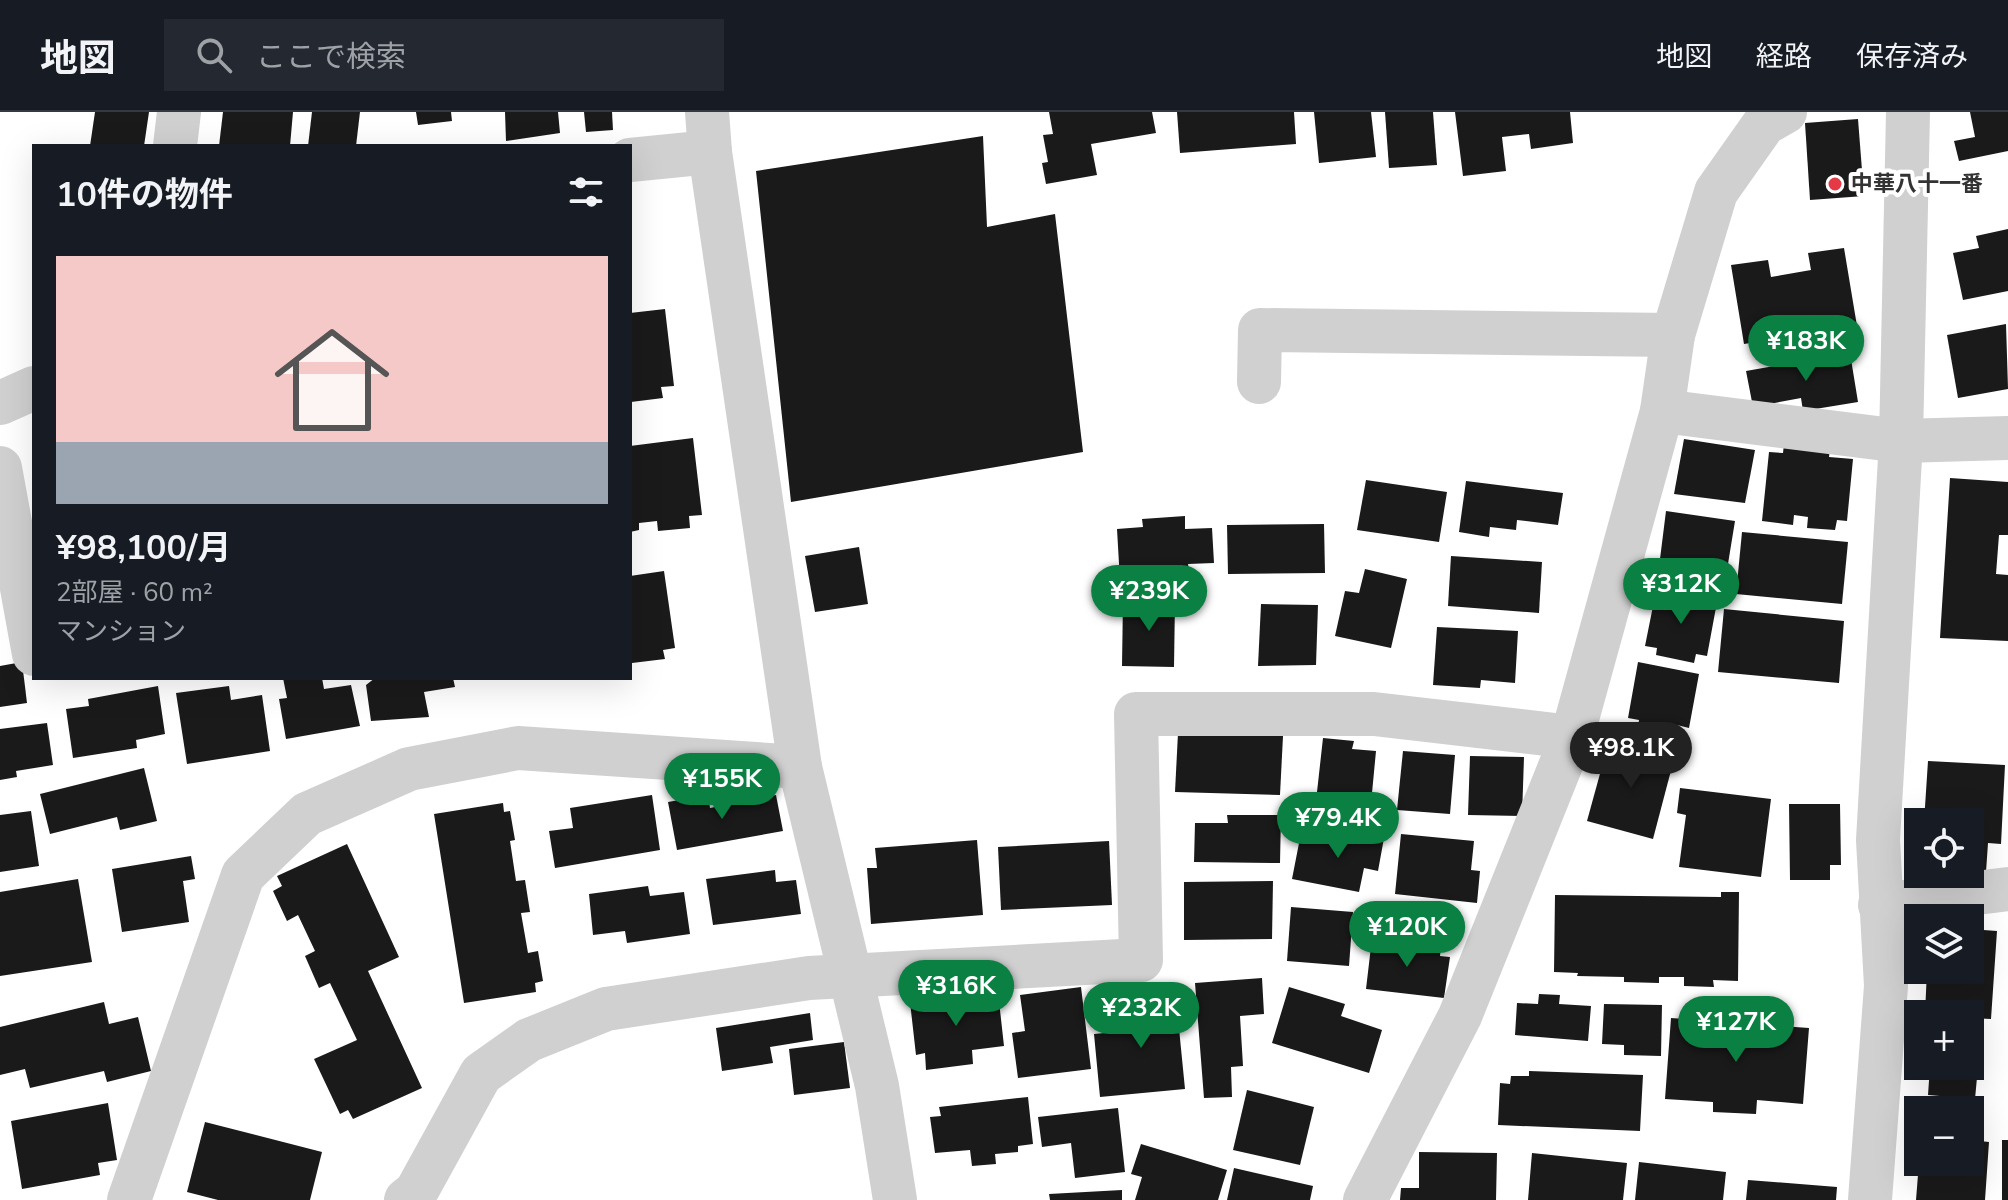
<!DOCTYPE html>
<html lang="ja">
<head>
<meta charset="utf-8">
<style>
	:root { --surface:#171b24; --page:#242831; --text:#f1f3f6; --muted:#9ea1a6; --line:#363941; --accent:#0b8043 }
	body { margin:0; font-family:"Nunito Sans","Noto Sans JP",sans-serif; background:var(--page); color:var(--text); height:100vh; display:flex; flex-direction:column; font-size:30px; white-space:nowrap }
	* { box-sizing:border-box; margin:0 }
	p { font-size:26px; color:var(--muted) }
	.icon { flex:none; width:44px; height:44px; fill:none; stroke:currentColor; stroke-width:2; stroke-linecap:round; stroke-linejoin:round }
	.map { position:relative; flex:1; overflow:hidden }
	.panel { position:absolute; left:32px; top:32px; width:600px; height:536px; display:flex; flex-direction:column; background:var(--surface); border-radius:0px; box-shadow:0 8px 32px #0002 }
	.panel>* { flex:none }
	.controls { position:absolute; left:1904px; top:696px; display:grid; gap:16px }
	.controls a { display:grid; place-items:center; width:80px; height:80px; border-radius:0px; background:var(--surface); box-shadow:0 8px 32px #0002; font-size:40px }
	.price { position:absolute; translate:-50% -68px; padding:0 18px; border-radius:28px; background:var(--accent); color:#fff; font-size:26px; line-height:52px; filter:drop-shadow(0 2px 4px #0008) }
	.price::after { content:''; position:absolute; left:50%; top:48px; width:24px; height:18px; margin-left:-12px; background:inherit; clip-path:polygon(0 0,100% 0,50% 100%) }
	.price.active { background:#222; color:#fff }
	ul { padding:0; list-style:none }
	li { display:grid; align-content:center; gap:16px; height:424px; padding:0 24px }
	li span { display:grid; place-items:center; height:248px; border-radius:0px; color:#555 }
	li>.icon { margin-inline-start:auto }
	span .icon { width:144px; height:144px; fill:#fffc; stroke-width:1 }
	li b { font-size:34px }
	h2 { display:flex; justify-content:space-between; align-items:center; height:96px; padding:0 24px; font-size:34px }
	header { display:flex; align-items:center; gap:48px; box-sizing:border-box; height:112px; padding:0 40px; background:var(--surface); border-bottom:2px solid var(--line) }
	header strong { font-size:38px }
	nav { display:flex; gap:44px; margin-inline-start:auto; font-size:28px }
	.search { width:560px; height:72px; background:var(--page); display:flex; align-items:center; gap:20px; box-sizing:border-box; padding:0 28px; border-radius:0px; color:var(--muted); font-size:30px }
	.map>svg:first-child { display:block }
</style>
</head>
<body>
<header>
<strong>地図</strong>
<div class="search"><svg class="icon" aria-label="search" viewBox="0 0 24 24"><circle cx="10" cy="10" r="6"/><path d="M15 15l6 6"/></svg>ここで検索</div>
<nav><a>地図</a><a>経路</a><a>保存済み</a></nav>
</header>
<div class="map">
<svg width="2008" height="1088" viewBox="0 0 2008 1088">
	<rect width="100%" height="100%" fill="#fff"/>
	<g fill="#1a1a1a">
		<polygon points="95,0 149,0 144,34 90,34"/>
		<polygon points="223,0 293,0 290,34 219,34"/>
		<polygon points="312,0 360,0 356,34 308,34"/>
		<polygon points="416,0 451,0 452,9 418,13"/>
		<polygon points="505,0 558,0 560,21 506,29"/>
		<polygon points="584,0 612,0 613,18 586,20"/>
		<polygon points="1049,0 1152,0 1156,21 1091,32 1097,63 1046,72 1042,51 1048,50 1043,23 1053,22"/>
		<polygon points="1177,0 1294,0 1296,32 1180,41"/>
		<polygon points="1314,0 1371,0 1376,45 1319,51"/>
		<polygon points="1385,0 1433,0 1437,53 1389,56"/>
		<polygon points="1455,0 1570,0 1573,31 1531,37 1529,22 1502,25 1506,59 1463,64"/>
		<polygon points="1970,0 2008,0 2008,39 1959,49 1954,29 1975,25"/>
		<polygon points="1858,7 1864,84 1810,88 1805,11"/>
		<polygon points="983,24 987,115 1055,102 1083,340 791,390 756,59"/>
		<polygon points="2008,117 2008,179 1963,188 1953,141 1979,136 1976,124"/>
		<polygon points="1844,136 1857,214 1744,232 1731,153 1768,148 1771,165 1811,158 1808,141"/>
		<polygon points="665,197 674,274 661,275 663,286 631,290 630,201"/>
		<polygon points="2006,212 2008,277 1958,286 1947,223"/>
		<polygon points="1850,241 1858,290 1803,299 1801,286 1753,295 1746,259"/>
		<polygon points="693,326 702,403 689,404 690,416 658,419 657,409 639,411 639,418 630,420 630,334"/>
		<polygon points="1684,327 1755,338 1745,391 1674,382"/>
		<polygon points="1784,332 1830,336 1829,345 1853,347 1847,409 1837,408 1835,418 1807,416 1808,405 1794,403 1793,413 1762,409 1769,340 1783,341"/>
		<polygon points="1950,366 2008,370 2008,423 1999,423 1996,462 2008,463 2008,529 1940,526"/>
		<polygon points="1366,368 1447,380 1439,430 1357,418"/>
		<polygon points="1466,369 1563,381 1558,413 1517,408 1516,418 1490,415 1489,425 1459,420"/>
		<polygon points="1666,399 1735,409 1726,464 1659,455"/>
		<polygon points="1185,404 1185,417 1212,416 1214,451 1188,452 1190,465 1120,469 1117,417 1143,415 1142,407"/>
		<polygon points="1324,412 1325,461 1228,462 1227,413"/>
		<polygon points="1742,420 1848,430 1842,492 1736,482"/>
		<polygon points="859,435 868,492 815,500 805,444"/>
		<polygon points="1451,444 1542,450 1539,501 1448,494"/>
		<polygon points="1365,457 1407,467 1391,536 1335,524 1345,479 1359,481"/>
		<polygon points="664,459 675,536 663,538 665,547 632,551 630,464"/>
		<polygon points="1656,479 1717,490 1707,544 1696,542 1694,551 1656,543 1657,536 1645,534"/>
		<polygon points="1123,488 1175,488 1174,555 1122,554"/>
		<polygon points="1261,492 1318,493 1316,553 1258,554"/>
		<polygon points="1724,497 1844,509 1839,571 1718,560"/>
		<polygon points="1437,515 1518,519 1515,571 1481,568 1480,576 1433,573"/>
		<polygon points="22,550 27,591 0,595 0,554"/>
		<polygon points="1638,550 1699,562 1689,616 1677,613 1676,622 1638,615 1639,608 1628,606"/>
		<polygon points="283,566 322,566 324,577 351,573 360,614 286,627 279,587 287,586"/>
		<polygon points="375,566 453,566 455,575 424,580 429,605 371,609 366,573"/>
		<polygon points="158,574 165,622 136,628 137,636 73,646 66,597 89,594 88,587"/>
		<polygon points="229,574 231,588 262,583 270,639 187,652 176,581"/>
		<polygon points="47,611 53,653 16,659 17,665 0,668 0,617"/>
		<polygon points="1178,621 1283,624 1280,683 1175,680"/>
		<polygon points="1323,626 1354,629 1352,637 1376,639 1370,702 1323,697 1324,690 1316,689"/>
		<polygon points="1609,629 1674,647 1653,727 1587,709"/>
		<polygon points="1403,639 1455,643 1450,702 1397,698"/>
		<polygon points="1470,644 1524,645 1522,704 1468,703"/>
		<polygon points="1928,649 2005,653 2001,732 1988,731 1986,760 1970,759 1970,710 1924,710"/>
		<polygon points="144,656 157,709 120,718 117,705 50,722 40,682"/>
		<polygon points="1680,676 1771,687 1761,765 1679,755 1686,703 1677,701"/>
		<polygon points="652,683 660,738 555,756 549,719 573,716 570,696"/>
		<polygon points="708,683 710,696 776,683 783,719 677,738 668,690"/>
		<polygon points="503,691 504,700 510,699 515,728 510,729 516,769 525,768 530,800 521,801 528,841 538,839 543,869 535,871 536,880 464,891 434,702"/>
		<polygon points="1789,692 1840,692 1841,753 1830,753 1830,768 1790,768"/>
		<polygon points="31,699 39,754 0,760 0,703"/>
		<polygon points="1227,703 1281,703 1280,751 1194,750 1195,711 1228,711"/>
		<polygon points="1332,717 1384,726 1378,759 1364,756 1359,780 1292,767 1300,726 1329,731"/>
		<polygon points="1401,722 1474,729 1471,758 1480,759 1477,791 1395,782"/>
		<polygon points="977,728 983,803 871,812 867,756 877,756 875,736"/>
		<polygon points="1109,729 1112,793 1001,798 998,735"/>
		<polygon points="347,732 399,845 368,859 422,976 353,1007 348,998 340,1002 314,947 357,928 330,871 319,876 305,844 315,839 298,803 287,809 273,779 282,774 277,764"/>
		<polygon points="191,744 195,767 183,769 189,810 122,820 112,757"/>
		<polygon points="775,758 776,770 796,768 801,802 713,813 706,767"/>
		<polygon points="78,767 92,850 0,864 0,780"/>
		<polygon points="1273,769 1272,827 1184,828 1184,770"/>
		<polygon points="648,774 650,784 684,780 690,822 627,831 625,819 593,823 589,782"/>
		<polygon points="1721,780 1739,780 1738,869 1713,868 1714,875 1684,874 1684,865 1659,865 1659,871 1624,870 1624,865 1577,864 1578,861 1554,860 1555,783 1721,785"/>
		<polygon points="1291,795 1353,800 1349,854 1287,849"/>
		<polygon points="1970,817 1997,819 1991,907 1970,906 1970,902 1925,902 1927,858 1970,858"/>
		<polygon points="1372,826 1441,835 1440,844 1450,845 1444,886 1366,877"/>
		<polygon points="1262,866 1264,902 1240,904 1243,954 1231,955 1232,985 1204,986 1195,871"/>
		<polygon points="1081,875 1091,957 1018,966 1012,921 1025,919 1020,883"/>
		<polygon points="1289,875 1345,892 1341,904 1382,918 1369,961 1272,931"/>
		<polygon points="998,880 1004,934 972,938 973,952 926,958 925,941 916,943 910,890"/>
		<polygon points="1539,882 1560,883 1559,892 1591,894 1588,929 1515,923 1517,891 1538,892"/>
		<polygon points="1176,886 1185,977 1100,985 1094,922 1115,920 1113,893"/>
		<polygon points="104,890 109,912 138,905 151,959 107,970 104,959 30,976 25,957 0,963 0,915"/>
		<polygon points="1604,892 1662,893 1661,944 1624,943 1624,933 1602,932"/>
		<polygon points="810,901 813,928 770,935 773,951 722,959 716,916"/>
		<polygon points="1671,906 1809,916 1803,992 1757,988 1756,1002 1713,1000 1713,990 1665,987"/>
		<polygon points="844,930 850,976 794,983 789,937"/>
		<polygon points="1970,944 1979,944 1975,987 1928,983 1930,954 1970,954"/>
		<polygon points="1529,959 1643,963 1640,1019 1498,1013 1500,971 1510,972 1511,964 1529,964"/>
		<polygon points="1247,978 1314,995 1300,1053 1233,1038"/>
		<polygon points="1028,985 1033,1032 1018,1034 1018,1040 995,1042 996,1052 972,1054 970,1038 935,1041 930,1005 941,1004 939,995"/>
		<polygon points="108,991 117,1048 98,1051 100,1063 22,1077 11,1009"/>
		<polygon points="1118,996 1125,1060 1075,1066 1071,1031 1042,1035 1038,1005"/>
		<polygon points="205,1010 322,1040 310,1088 218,1088 187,1080"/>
		<polygon points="1970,1028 1989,1030 1985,1088 1916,1088 1919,1050 1970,1050"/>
		<rect x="2002" y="1028" width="6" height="60"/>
		<polygon points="1141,1032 1227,1058 1218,1088 1135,1088 1142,1065 1131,1062"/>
		<polygon points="1419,1040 1497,1041 1496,1088 1400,1088 1401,1076 1419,1076"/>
		<polygon points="1532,1041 1627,1051 1623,1088 1528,1088"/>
		<polygon points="1639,1050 1726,1060 1723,1088 1635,1088"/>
		<polygon points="1234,1056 1313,1074 1310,1088 1227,1088"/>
		<polygon points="1748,1068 1837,1075 1836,1088 1746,1088"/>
		<polygon points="1122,1078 1122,1088 1050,1088 1049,1082"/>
	</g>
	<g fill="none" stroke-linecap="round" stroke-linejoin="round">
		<g stroke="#d0d0d0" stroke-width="44">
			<polyline points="707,0 710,40 800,655 877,974 895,1088"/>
			<polyline points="175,34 179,0"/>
			<polyline points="630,48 710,40"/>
			<polyline points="1259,270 1260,218 1673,223"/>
			<polyline points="0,291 34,276"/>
			<polyline points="1662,299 1901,329 2008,326"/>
			<polyline points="0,356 34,542"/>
			<polyline points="1880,793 2008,777"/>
			<polyline points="129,1088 243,763 307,702 409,657 518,636 800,655"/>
			<polyline points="406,1088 416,1080 481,962 529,928 606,897 809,866 1141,848 1136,602 1374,602 1572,625"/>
			<polyline points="1365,1088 1460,904 1572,625 1662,299 1673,223 1716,80 1764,12 1785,0"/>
			<polyline points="1870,1088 1886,874 1878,728 1901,329 1908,0"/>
		</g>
	</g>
	<circle fill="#e63946" stroke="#fff" stroke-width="3" cx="1835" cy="72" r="8"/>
	<g text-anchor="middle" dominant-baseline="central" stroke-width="8" stroke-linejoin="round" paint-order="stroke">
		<g font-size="22" font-weight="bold" fill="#333" stroke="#fff" text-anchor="start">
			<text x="1851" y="72">中華八十一番</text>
		</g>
	</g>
</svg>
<div class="controls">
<a><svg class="icon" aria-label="locate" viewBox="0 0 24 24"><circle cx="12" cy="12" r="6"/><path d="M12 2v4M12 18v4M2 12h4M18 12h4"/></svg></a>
<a><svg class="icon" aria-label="layers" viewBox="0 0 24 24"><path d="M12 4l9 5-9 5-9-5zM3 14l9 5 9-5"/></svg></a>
<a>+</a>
<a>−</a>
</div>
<b class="price" style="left:1806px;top:271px">¥183K</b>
<b class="price" style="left:1681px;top:514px">¥312K</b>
<b class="price" style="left:1149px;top:521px">¥239K</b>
<b class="price active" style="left:1631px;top:678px">¥98.1K</b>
<b class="price" style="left:722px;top:709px">¥155K</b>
<b class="price" style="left:1338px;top:748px">¥79.4K</b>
<b class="price" style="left:1407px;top:857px">¥120K</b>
<b class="price" style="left:956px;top:916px">¥316K</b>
<b class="price" style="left:1141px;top:938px">¥232K</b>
<b class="price" style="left:1736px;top:952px">¥127K</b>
<section class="panel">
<h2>10件の物件<svg class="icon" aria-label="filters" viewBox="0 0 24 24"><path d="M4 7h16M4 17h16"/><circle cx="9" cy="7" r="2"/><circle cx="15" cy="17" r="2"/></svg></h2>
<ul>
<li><span style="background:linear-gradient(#f6c9c9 75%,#9aa5b1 0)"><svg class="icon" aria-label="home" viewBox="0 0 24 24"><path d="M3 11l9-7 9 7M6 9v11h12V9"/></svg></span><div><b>¥98,100/月</b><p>2部屋 · 60 m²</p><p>マンション</p></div></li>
</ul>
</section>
</div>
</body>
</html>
